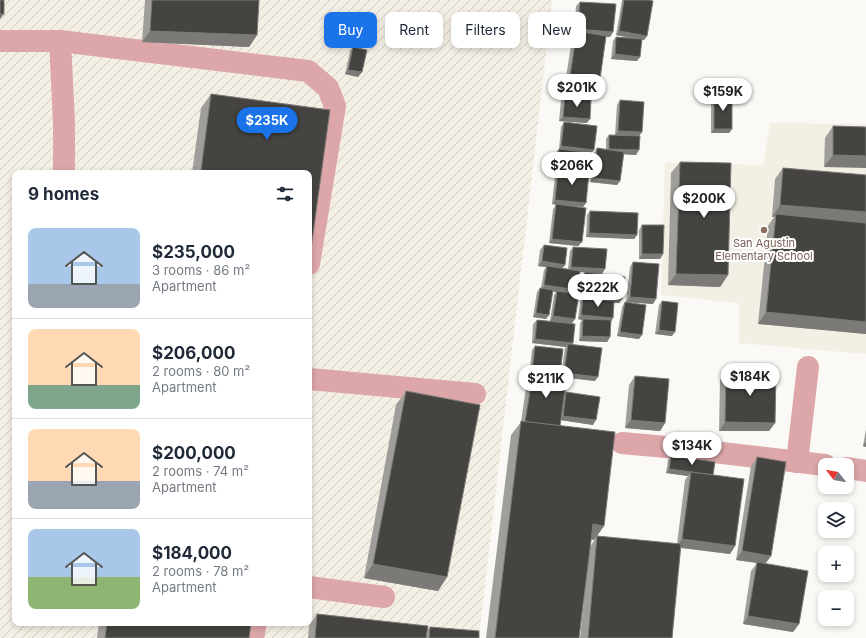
<!DOCTYPE html>
<html lang="en">
<head>
<meta charset="utf-8">
<style>
	:root { --surface:#fff; --page:#f6f6f7; --text:#1f2937; --muted:#747a83; --line:#e0e1e3; --accent:#1a73e8 }
	body { margin:0; font-family:Inter,sans-serif; background:var(--page); color:var(--text); height:100vh; display:flex; flex-direction:column; font-size:15px; white-space:nowrap }
	* { box-sizing:border-box; margin:0 }
	p { font-size:13px; color:var(--muted) }
	.icon { flex:none; width:22px; height:22px; fill:none; stroke:currentColor; stroke-width:2; stroke-linecap:round; stroke-linejoin:round }
	.map { position:relative; flex:1; overflow:hidden }
	.details { position:absolute; left:12px; top:170px; width:300px; height:456px; display:flex; flex-direction:column; background:var(--surface); border-radius:8px; box-shadow:0 2px 6px #0003 }
	.details>* { flex:none }
	.guide { position:absolute; left:324px; top:12px; width:380px; height:36px; display:flex; gap:8px }
	.needle { width:26px; rotate:301deg }
	.buttons { position:absolute; left:818px; top:458px; display:grid; gap:8px }
	.buttons a { display:grid; place-items:center; width:36px; height:36px; border-radius:8px; background:var(--surface); box-shadow:0 2px 6px #0003; font-size:20px }
	.price { position:absolute; translate:-50% -34px; padding:0 9px; border-radius:14px; background:#fff; color:#222; font-size:13px; line-height:26px; filter:drop-shadow(0 1px 2px #0008) }
	.price::after { content:''; position:absolute; left:50%; top:24px; width:12px; height:9px; margin-left:-6px; background:inherit; clip-path:polygon(0 0,100% 0,50% 100%) }
	.price.active { background:var(--accent); color:#fff }
	ul { padding:0; list-style:none }
	li { display:flex; align-items:center; gap:12px; height:100px; padding:0 16px }
	li+li { border-top:1px solid var(--line) }
	li span { display:grid; place-items:center; flex:none; width:112px; height:80px; border-radius:8px; color:#555 }
	li>.icon { margin-inline-start:auto }
	span .icon { width:48px; height:48px; fill:#fffc; stroke-width:1 }
	li b { font-size:17px }
	h2 { display:flex; justify-content:space-between; align-items:center; height:48px; padding:0 16px; font-size:17px }
	.pill { padding:0 14px; border-radius:8px; background:var(--surface); box-shadow:0 2px 6px #0003; font-size:14px; line-height:36px }
	.pill.active { background:var(--accent); color:#fff }
	.map>svg:first-child { display:block }
</style>
</head>
<body>
<div class="map">
<svg width="866" height="638" viewBox="0 0 866 638">
	<defs>
		<pattern id="industrial-furrows" width="10" height="10" patternUnits="userSpaceOnUse"><rect width="10" height="10" fill="#f4efe4"/><path d="M-1 1l2-2M0 10L10 0M9 11l2-2" fill="none" stroke="#d1ccc3"/></pattern>
	</defs>
	<rect width="100%" height="100%" fill="#fbf9f5"/>
	<polygon fill="#f4efe4" points="770,123 866,124 866,354 739,343 739,303 661,295 665,163 763,165"/>
	<path fill="url(#industrial-furrows)" fill-rule="evenodd" d="M0 0H552L479 638H0ZM15 173H309V623H15Z"/>
	<g fill="none" stroke-linecap="round" stroke-linejoin="round">
		<g stroke="#dda6a8" stroke-width="22">
			<polyline points="0,41 60,41 308,71 328,88 335,106 309,264"/>
			<polyline points="60,41 64,123 64,173"/>
			<polyline points="309,379 475,394"/>
			<polyline points="622,443 688,449 825,465"/>
			<polyline points="797,462 808,367"/>
			<polyline points="847,468 866,471"/>
			<polyline points="309,587 384,597"/>
			<polyline points="253,638 256,623"/>
		</g>
	</g>
	<g fill="#a09e9b">
		<polygon points="145,0 259,0 257,35 249,47 142,42"/>
		<polygon points="622,0 649,0 647,36 644,40 642,40 637,61 611,59 613,41 616,37 630,38 616,35"/>
		<polygon points="580,2 613,32 610,37 606,37 599,86 593,95 564,90 572,39 575,34 574,34 576,6"/>
		<polygon points="353,47 362,72 358,77 345,74 350,51"/>
		<polygon points="211,94 309,173 192,173 201,108"/>
		<polygon points="565,96 587,123 559,121 561,101"/>
		<polygon points="714,96 732,129 729,133 711,133 711,101"/>
		<polygon points="620,100 642,132 639,136 636,155 623,154 620,181 617,185 590,182 594,153 597,148 606,150 606,139 609,135 615,135 617,105"/>
		<polygon points="564,122 592,153 587,173 554,170 555,154 559,149 561,127"/>
		<polygon points="833,126 866,127 824,167 825,138"/>
		<polygon points="680,162 728,275 720,287 668,285 671,173"/>
		<polygon points="783,168 866,175 866,334 758,324 768,226 774,217 772,217 775,179"/>
		<polygon points="558,170 583,207 563,205 582,242 578,246 549,243 553,209 556,205 552,204 555,175"/>
		<polygon points="590,211 637,235 634,239 586,237 587,215"/>
		<polygon points="642,225 663,254 660,259 639,259 639,230"/>
		<polygon points="544,245 562,268 568,269 570,251 573,247 602,274 587,273 622,299 619,303 614,303 611,322 610,337 607,342 579,341 580,323 582,320 578,319 580,302 582,300 580,299 582,277 585,272 580,272 578,290 575,293 575,319 572,323 573,343 572,344 595,381 567,378 565,394 566,392 593,425 561,420 560,426 604,526 594,540 591,539 590,547 597,536 677,544 685,480 688,476 666,473 668,460 671,456 713,475 735,546 730,554 680,548 672,638 580,638 587,571 578,638 486,638 511,435 521,422 527,381 530,377 529,377 532,350 535,346 560,375 559,376 561,376 565,348 566,347 532,343 533,324 537,320 561,322 550,321 554,295 556,292 553,291 549,315 546,319 533,317 537,292 540,288 541,288 544,270 546,267 538,266 540,250"/>
		<polygon points="633,262 653,304 626,302 630,267"/>
		<polygon points="662,301 672,336 655,334 659,305"/>
		<polygon points="625,302 639,339 617,336 622,307"/>
		<polygon points="726,371 775,423 769,431 719,431 720,380"/>
		<polygon points="635,376 665,423 660,431 625,428 629,385"/>
		<polygon points="406,391 447,577 438,591 364,578 396,405"/>
		<polygon points="866,429 866,447 863,446"/>
		<polygon points="757,457 771,556 765,564 799,624 793,632 743,624 751,571 757,563 736,560 751,466"/>
		<polygon points="317,614 427,630 430,627 479,638 308,638 309,626"/>
		<polygon points="99,623 251,623 249,638 97,638"/>
	</g>
	<g fill="#7c7a77">
		<polygon points="0,14 4,14 0,19"/>
		<polygon points="577,29 613,32 610,37 577,34 577,31 575,34 574,34"/>
		<polygon points="150,31 257,35 249,47 142,42"/>
		<polygon points="619,31 647,36 644,40 616,35"/>
		<polygon points="615,54 640,57 637,61 611,59"/>
		<polygon points="348,70 362,72 358,77 345,74"/>
		<polygon points="569,82 599,86 593,95 564,90"/>
		<polygon points="563,117 590,119 587,123 559,121"/>
		<polygon points="714,129 732,129 729,133 711,133"/>
		<polygon points="618,131 642,132 639,136 615,135"/>
		<polygon points="561,146 594,150 591,154 558,151"/>
		<polygon points="609,149 639,150 636,155 606,153"/>
		<polygon points="833,155 866,156 866,168 824,167"/>
		<polygon points="557,165 590,168 587,173 554,170"/>
		<polygon points="201,170 222,173 199,173"/>
		<polygon points="593,178 620,181 617,185 590,182"/>
		<polygon points="555,200 586,203 583,207 552,204"/>
		<polygon points="780,205 866,212 866,225 776,214 774,217 772,217"/>
		<polygon points="589,233 637,235 634,239 586,237"/>
		<polygon points="552,239 582,242 578,246 549,243"/>
		<polygon points="642,254 663,254 660,259 639,259"/>
		<polygon points="542,261 565,265 562,269 538,266"/>
		<polygon points="571,267 605,269 602,274 568,271"/>
		<polygon points="676,274 728,275 720,287 668,285"/>
		<polygon points="544,285 578,290 575,295 557,291 556,292 541,290"/>
		<polygon points="583,295 622,299 619,303 583,300 583,298 582,300 580,299"/>
		<polygon points="630,297 656,299 653,304 626,302"/>
		<polygon points="766,312 866,322 866,334 758,324"/>
		<polygon points="536,313 549,315 546,319 533,317"/>
		<polygon points="581,315 613,318 610,323 583,319 582,320 578,319"/>
		<polygon points="553,316 575,319 571,324 550,321"/>
		<polygon points="659,330 675,332 672,336 655,334"/>
		<polygon points="620,332 642,335 639,339 617,336"/>
		<polygon points="582,336 610,337 607,342 579,341"/>
		<polygon points="535,339 573,343 570,347 568,344 566,347 532,343"/>
		<polygon points="532,372 560,375 557,380 533,372 530,377 529,377"/>
		<polygon points="564,373 598,377 595,381 561,377"/>
		<polygon points="563,416 596,420 593,425 560,420"/>
		<polygon points="631,420 665,423 660,431 625,428"/>
		<polygon points="725,422 775,423 769,431 719,431"/>
		<polygon points="866,442 866,447 863,446"/>
		<polygon points="669,469 713,475 691,472 688,476 666,473"/>
		<polygon points="593,524 604,526 594,540 583,538"/>
		<polygon points="682,539 735,546 730,554 676,547"/>
		<polygon points="742,551 771,556 765,564 736,560"/>
		<polygon points="373,564 447,577 438,591 364,578"/>
		<polygon points="748,616 799,624 793,632 743,624"/>
	</g>
	<g fill="#464441" stroke="#7c7a77">
		<rect x="0" y="0" width="4" height="14"/>
		<polygon points="152,0 259,0 257,35 150,31"/>
		<polygon points="624,0 649,0 653,1 647,36 619,31"/>
		<polygon points="580,2 616,4 613,32 577,29"/>
		<polygon points="577,31 606,36 599,86 569,82"/>
		<polygon points="616,37 642,39 640,57 615,54"/>
		<polygon points="353,47 367,50 362,72 348,70"/>
		<polygon points="211,94 330,110 309,263 309,173 222,173 201,170"/>
		<polygon points="565,96 591,99 590,119 563,117"/>
		<rect x="714" y="96" width="18" height="33"/>
		<polygon points="620,100 644,102 642,132 618,131"/>
		<polygon points="564,122 597,126 594,150 561,146"/>
		<polygon points="833,126 866,127 866,156 833,155"/>
		<polygon points="609,135 640,136 639,150 609,149"/>
		<polygon points="597,148 624,152 620,181 593,178"/>
		<polygon points="559,149 592,153 590,168 557,165"/>
		<polygon points="680,162 731,163 728,275 676,274"/>
		<polygon points="783,168 866,175 866,212 780,205"/>
		<polygon points="558,170 589,173 586,203 555,200"/>
		<polygon points="556,204 586,208 582,242 552,239"/>
		<polygon points="590,211 638,213 637,235 589,233"/>
		<polygon points="776,214 866,223 866,322 766,312"/>
		<polygon points="642,225 664,225 663,254 642,254"/>
		<polygon points="544,245 567,248 565,265 542,261"/>
		<polygon points="573,247 607,249 605,269 571,267"/>
		<polygon points="633,262 659,264 656,299 630,297"/>
		<polygon points="547,266 580,271 578,290 544,285"/>
		<polygon points="585,272 625,277 622,299 583,295"/>
		<polygon points="540,288 553,290 549,315 536,313"/>
		<polygon points="557,291 579,294 575,319 553,316"/>
		<polygon points="583,298 614,301 613,318 581,315"/>
		<polygon points="662,301 678,303 675,332 659,330"/>
		<polygon points="625,302 646,305 642,335 620,332"/>
		<polygon points="583,319 611,320 610,337 582,336"/>
		<polygon points="537,320 575,324 573,343 535,339"/>
		<polygon points="568,344 602,348 598,377 564,373"/>
		<polygon points="535,346 563,349 560,375 532,372"/>
		<polygon points="726,371 776,372 775,423 725,422"/>
		<polygon points="533,372 567,377 560,426 525,422"/>
		<polygon points="635,376 669,379 665,423 631,420"/>
		<polygon points="406,391 480,405 447,577 373,564"/>
		<polygon points="566,392 600,397 596,420 563,416"/>
		<polygon points="521,421 615,432 604,526 593,524 579,638 495,638"/>
		<polygon points="671,456 715,462 713,475 669,469"/>
		<polygon points="757,457 786,462 771,556 742,551"/>
		<polygon points="691,472 744,479 735,546 682,539"/>
		<polygon points="597,536 681,544 672,638 588,638"/>
		<polygon points="757,562 808,571 799,624 748,616"/>
		<polygon points="317,614 428,626 426,638 315,638"/>
		<polygon points="107,623 251,623 249,638 105,638"/>
		<polygon points="430,627 479,631 479,638 429,638"/>
	</g>
	<circle fill="#8d6e63" stroke="#fff" stroke-width="1.5" cx="764" cy="230" r="4"/>
	<g text-anchor="middle" dominant-baseline="central" stroke-width="4" stroke-linejoin="round" paint-order="stroke">
		<g font-size="11" fill="#785e54" stroke="#fff">
			<text x="764" y="243">San Agustin<tspan x="764" dy="13">Elementary School</tspan></text>
		</g>
	</g>
</svg>
<div class="buttons">
<a><svg class="needle" viewBox="-14 -14 28 28"><path d="M0-13l5 13h-10z" fill="#e53935"/><path d="M0 13l5-13h-10z" fill="#747a83"/></svg></a>
<a><svg class="icon" aria-label="layers" viewBox="0 0 24 24"><path d="M12 4l9 5-9 5-9-5zM3 14l9 5 9-5"/></svg></a>
<a>+</a>
<a>−</a>
</div>
<b class="price" style="left:577px;top:108px">$201K</b>
<b class="price" style="left:723px;top:112px">$159K</b>
<b class="price active" style="left:267px;top:141px">$235K</b>
<b class="price" style="left:572px;top:186px">$206K</b>
<b class="price" style="left:704px;top:219px">$200K</b>
<b class="price" style="left:598px;top:308px">$222K</b>
<b class="price" style="left:750px;top:397px">$184K</b>
<b class="price" style="left:546px;top:399px">$211K</b>
<b class="price" style="left:692px;top:466px">$134K</b>
<div class="guide">
<a class="pill active">Buy</a>
<a class="pill">Rent</a>
<a class="pill">Filters</a>
<a class="pill">New</a>
</div>
<section class="details">
<h2>9 homes<svg class="icon" aria-label="filters" viewBox="0 0 24 24"><path d="M4 7h16M4 17h16"/><circle cx="9" cy="7" r="2"/><circle cx="15" cy="17" r="2"/></svg></h2>
<ul>
<li><span style="background:linear-gradient(#a9c7e8 70%,#9aa5b1 0)"><svg class="icon" aria-label="home" viewBox="0 0 24 24"><path d="M3 11l9-7 9 7M6 9v11h12V9"/></svg></span><div><b>$235,000</b><p>3 rooms · 86 m²</p><p>Apartment</p></div></li>
<li><span style="background:linear-gradient(#ffd9b3 70%,#7fa58c 0)"><svg class="icon" aria-label="home" viewBox="0 0 24 24"><path d="M3 11l9-7 9 7M6 9v11h12V9"/></svg></span><div><b>$206,000</b><p>2 rooms · 80 m²</p><p>Apartment</p></div></li>
<li><span style="background:linear-gradient(#ffd9b3 65%,#9aa5b1 0)"><svg class="icon" aria-label="home" viewBox="0 0 24 24"><path d="M3 11l9-7 9 7M6 9v11h12V9"/></svg></span><div><b>$200,000</b><p>2 rooms · 74 m²</p><p>Apartment</p></div></li>
<li><span style="background:linear-gradient(#a9c7e8 60%,#8fb573 0)"><svg class="icon" aria-label="home" viewBox="0 0 24 24"><path d="M3 11l9-7 9 7M6 9v11h12V9"/></svg></span><div><b>$184,000</b><p>2 rooms · 78 m²</p><p>Apartment</p></div></li>
</ul>
</section>
</div>
</body>
</html>
